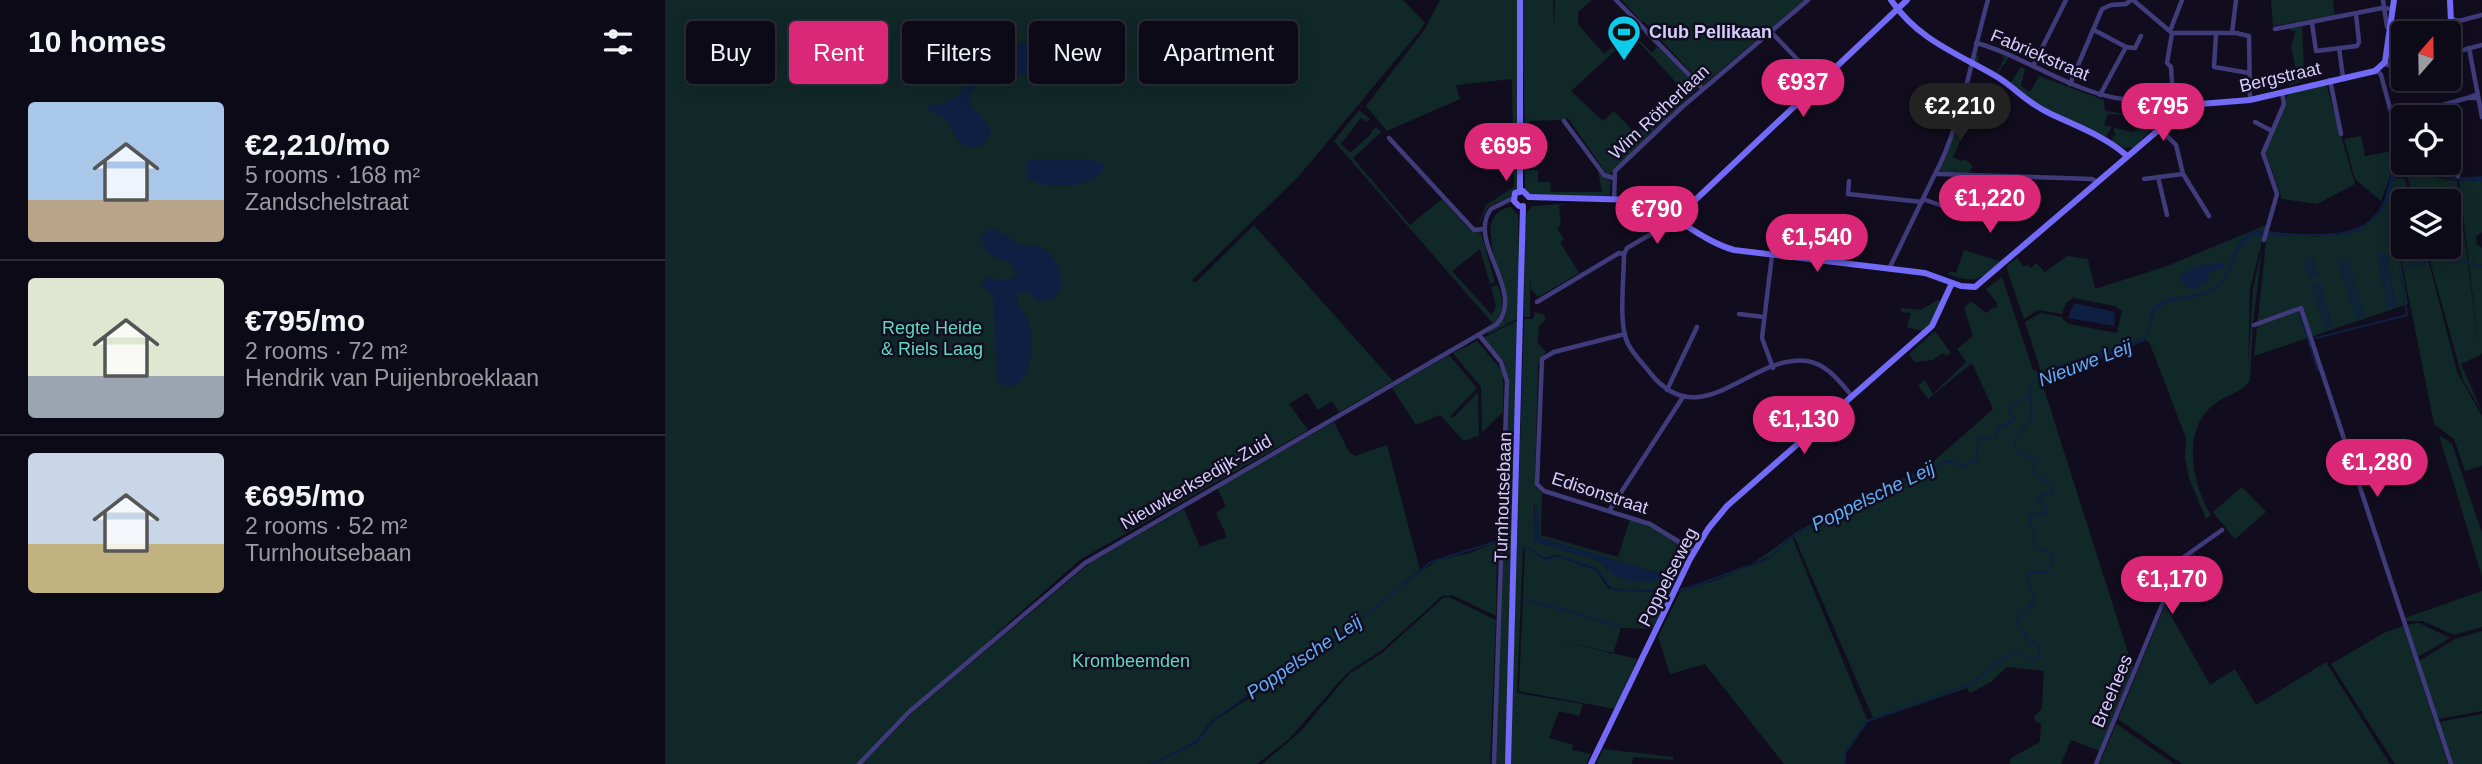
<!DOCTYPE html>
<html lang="en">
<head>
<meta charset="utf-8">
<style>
	:root { --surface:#0d0a17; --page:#1b1824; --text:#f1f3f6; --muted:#9a9aa1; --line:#2d2b36; --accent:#db2777 }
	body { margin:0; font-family:Arial,sans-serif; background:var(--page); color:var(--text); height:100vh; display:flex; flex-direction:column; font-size:26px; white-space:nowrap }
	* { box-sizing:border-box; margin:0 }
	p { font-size:23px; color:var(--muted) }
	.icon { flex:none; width:38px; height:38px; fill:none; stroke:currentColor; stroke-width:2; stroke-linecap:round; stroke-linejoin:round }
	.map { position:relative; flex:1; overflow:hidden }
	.sheet { display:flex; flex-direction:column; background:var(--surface); width:665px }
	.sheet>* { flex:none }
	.guide { position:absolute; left:21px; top:21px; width:665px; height:63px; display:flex; gap:14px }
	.needle { width:46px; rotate:20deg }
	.buttons { position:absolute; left:1726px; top:21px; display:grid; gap:14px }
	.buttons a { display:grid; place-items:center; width:70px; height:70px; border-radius:7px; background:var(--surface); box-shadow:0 4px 18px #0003,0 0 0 2px var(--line); font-size:35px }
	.price { position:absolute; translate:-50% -60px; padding:0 16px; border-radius:24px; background:var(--accent); color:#fff; font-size:23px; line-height:46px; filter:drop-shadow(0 2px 4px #0008) }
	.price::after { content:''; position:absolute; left:50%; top:42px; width:21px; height:16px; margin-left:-10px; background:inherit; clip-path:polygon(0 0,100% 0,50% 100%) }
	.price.selected { background:#222; color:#fff }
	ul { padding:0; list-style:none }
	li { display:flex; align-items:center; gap:21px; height:175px; padding:0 28px }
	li+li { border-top:2px solid var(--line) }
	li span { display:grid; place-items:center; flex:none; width:196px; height:140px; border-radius:7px; color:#555 }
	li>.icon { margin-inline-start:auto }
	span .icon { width:84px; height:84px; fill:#fffc; stroke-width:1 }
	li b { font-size:30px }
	h2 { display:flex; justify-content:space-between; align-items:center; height:84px; padding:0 28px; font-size:30px }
	.pill { padding:0 24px; border-radius:7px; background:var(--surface); box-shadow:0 4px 18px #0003,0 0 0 2px var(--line); font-size:24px; line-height:63px }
	.pill.selected { background:var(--accent); color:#fff }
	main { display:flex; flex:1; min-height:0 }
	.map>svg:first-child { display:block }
</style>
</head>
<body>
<main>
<section class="sheet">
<h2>10 homes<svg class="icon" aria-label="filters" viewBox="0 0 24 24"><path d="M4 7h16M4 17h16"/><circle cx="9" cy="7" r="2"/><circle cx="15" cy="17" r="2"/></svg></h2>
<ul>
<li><span style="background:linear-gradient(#a9c7e8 70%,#b9a48a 0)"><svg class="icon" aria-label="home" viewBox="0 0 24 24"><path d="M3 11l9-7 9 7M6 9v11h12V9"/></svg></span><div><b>€2,210/mo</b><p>5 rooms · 168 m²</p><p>Zandschelstraat</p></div></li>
<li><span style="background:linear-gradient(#dfe7d0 70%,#9aa5b1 0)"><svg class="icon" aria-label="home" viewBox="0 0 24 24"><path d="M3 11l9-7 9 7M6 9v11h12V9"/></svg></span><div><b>€795/mo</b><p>2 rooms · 72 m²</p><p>Hendrik van Puijenbroeklaan</p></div></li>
<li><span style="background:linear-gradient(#c9d6e8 65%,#c2b280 0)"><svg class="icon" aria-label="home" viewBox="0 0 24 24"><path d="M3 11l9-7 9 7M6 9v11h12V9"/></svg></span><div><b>€695/mo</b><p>2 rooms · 52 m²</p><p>Turnhoutsebaan</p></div></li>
</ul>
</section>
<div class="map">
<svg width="1817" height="764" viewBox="0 0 1817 764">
	<rect width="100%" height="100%" fill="#110d1f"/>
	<g fill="#112828" fill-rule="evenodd">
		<polygon points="0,0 738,0 760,23 753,33 634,176 527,280 530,283 589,225 728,381 674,412 667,401 653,410 642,393 624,404 643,430 416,559 324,640 350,620 244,710 241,709 243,712 193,764 0,764"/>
		<polygon points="775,0 853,0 852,189 846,196 823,207 812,228 821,205 849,187 847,79 791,85 795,99 722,131 701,106 760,29"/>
		<polygon points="858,0 888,0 889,28 890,0 927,0 913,12 913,24 939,54 972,25 975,28 906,91 938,121 949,111 967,130 954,143 957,147 1018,90 971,39 974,36 974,40 987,53 992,47 978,32 982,32 1034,87 943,176 903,118 898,121 905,131 895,120 864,121 864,170 873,170 873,182 885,182 886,192 937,192 933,170 946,182 944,198 867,195 860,189"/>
		<polygon points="957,0 1140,0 1038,85 979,22 973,21 974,19"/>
		<polygon points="1606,0 1668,0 1670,15 1608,26"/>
		<polygon points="1641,26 1637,28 1639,71 1643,71 1644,78 1624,86 1626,71 1631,71 1626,46 1631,31 1626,31 1625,28"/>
		<polygon points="1309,54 1314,56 1313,63 1332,72 1339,59 1337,55 1344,57 1333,73 1346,82 1356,67 1360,69 1356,86 1365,92 1374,76 1439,100 1440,114 1441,106 1441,111 1478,116 1486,129 1470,147 1459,148 1446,141 1451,133 1449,131 1449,128 1468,132 1477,124 1475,116 1443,114 1439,125 1447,127 1440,138 1369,103 1340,79 1309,61"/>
		<polygon points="1661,84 1690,184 1652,204 1617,199 1600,151 1623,94"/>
		<polygon points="1298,108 1308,112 1288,157 1296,161 1301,159 1308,167 1303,173 1277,172 1274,169"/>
		<path d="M694 110 705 119 702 122 696 118 676 144 685 153 705 135 707 130 712 127 716 132 688 158 745 225 777 199 805 230 816 233 830 282 825 284 815 249 787 271 827 315 831 306 826 287 833 285C838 302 840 310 829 325L669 141Z"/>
		<polygon points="1696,136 1700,156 1727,151 1726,139 1732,138 1739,171 1725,176 1716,201 1690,179 1679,139"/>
		<polygon points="1741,173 1792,181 1814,349 1794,181 1817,181 1817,232 1811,237 1812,245 1817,248 1817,354 1796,364 1817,412 1798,380 1761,247 1783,247 1783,201 1749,201"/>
		<path d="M1739 178 1747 201H1738V247H1760L1792 372 1817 416V466L1800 471 1789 439 1769 424 1731 234 1743 304 1589 356 1602 233C1661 238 1708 247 1728 179Z"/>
		<polygon points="898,204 894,206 896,225 892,228 899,239 895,242 914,273 873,297 866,289 865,275 865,317 859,317 860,215 867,206"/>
		<path d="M846 207 853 215 855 317 824 334 821 332C829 327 837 323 841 314 849 289 799 215 846 207Z"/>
		<path d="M1601 225 1585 289 1583 368 1588 288 1597 249 1588 323 1585 380C1579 391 1564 394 1554 401 1515 425 1526 482 1546 515L1541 519 1524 478 1520 458 1521 438 1485 344 1479 338 1392 366 1377 375 1360 322 1376 313 1396 317 1404 324 1452 333 1457 311 1450 306 1408 298 1401 303 1397 314 1373 310 1359 319 1341 267 1352 258 1359 267 1362 265 1366 268 1371 263 1380 272 1402 256 1423 259 1430 289 1502 266Z"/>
		<path d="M1299 250 1334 261 1343 255C1319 275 1315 287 1283 274L1284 271 1291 273Z"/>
		<polygon points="1337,277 1368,370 1372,371 1379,389 1468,668 1435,751 1406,740 1396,764 1344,764 1346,758 1375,742 1376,723 1371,722 1369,717 1377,708 1379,671 1342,667 1326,682 1305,693 1302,688 1209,720 1128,534 1194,497 1261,468 1328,409 1307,363 1263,399 1253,385 1260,380 1268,394 1301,362 1292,349 1308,336 1299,308 1306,301 1321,313 1329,307 1331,309 1332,303 1321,289"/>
		<polygon points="1273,300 1276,301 1265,325 1257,331 1242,327 1246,313 1236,312 1236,308 1256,310"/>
		<path d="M870 312 879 315 881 319 874 326 873 343 881 352 873 364 870 480 871 487 877 493 876 535 953 557 965 519C984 526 1013 536 1023 554L1007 590 951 589 943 586 932 568 892 555 879 558 868 549 858 547 852 693 918 704 914 716 894 711 884 738 908 745 907 750 926 754 921 764H845L859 319H868ZM869 505 873 506 874 538 993 573 998 582H966L943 570 935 561 869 541Z"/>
		<polygon points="855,319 841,764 830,764 843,381 839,362 818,338"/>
		<polygon points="1270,331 1286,353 1281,356 1278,353 1268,360 1250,362 1244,354"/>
		<polygon points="812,341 838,372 838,412 817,432 816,387 788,353"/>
		<polygon points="784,355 812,388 785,417 788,418 813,392 814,435 799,441 775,415 751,425 727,388"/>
		<polygon points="669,422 684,452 690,456 722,445 755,570 736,585 773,560 805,553 832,542 831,616 787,595 777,596 717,650 682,673 624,739 592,764 488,764 530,745 549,721 584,698 634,659 668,642 700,614 667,641 631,659 547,720 530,742 485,764 197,764 248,712 426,562 519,509 535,547 562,537 551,513 561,506 552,488"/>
		<polygon points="1774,435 1787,444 1817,533 1817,577"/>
		<polygon points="1577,487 1601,512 1570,539 1548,512"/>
		<path d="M1126 535 1112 550 1127 537 1203 722 1181 753 1180 764H1119L1040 664 1005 674 993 637 1015 592 1103 560 1109 555 1015 591 1016 588C1057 584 1097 560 1126 535Z"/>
		<polygon points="860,549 867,551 880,560 890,556 931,570 943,588 950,591 1006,592 988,629 956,628 948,654 891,639 972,659 950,709 854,691"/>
		<polygon points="1529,553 1557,593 1540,600 1503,599 1520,558"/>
		<polygon points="1817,591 1817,627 1789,635 1758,621 1742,621 1740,618"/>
		<polygon points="784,597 831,620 825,764 597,764 635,732 684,674 717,653 778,598"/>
		<polygon points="1500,605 1545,685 1570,669 1591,705 1661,662 1725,764 1517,764 1453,719"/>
		<polygon points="1754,623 1785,638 1753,657 1742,625"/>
		<polygon points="1738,626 1783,764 1730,764 1666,664 1719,633"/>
		<polygon points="1817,631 1817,711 1773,719 1754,661 1790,639"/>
		<polygon points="1817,714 1817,764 1788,764 1774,722"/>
		<polygon points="1451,724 1453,725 1509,764 1434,764"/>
		<polygon points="938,749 1008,757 1008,760 968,757 967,764 931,764"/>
	</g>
	<g fill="#0e2042">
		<path d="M329 42 364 44 372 59 361 74 321 77 305 92 304 103 325 127 326 133 318 145C289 153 292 131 280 119 273 113 266 113 261 106L279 104 295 94 306 76 318 68 322 58 320 47Z"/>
		<polygon points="420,51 456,57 460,66 434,80 377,77 376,65 387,57"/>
		<path d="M367 159H427L440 165C434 189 381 191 363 178L361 164Z"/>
		<path d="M1739 171 1791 178 1817 176V181C1791 185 1748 164 1728 180L1726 195 1717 211 1694 231 1675 236H1587C1569 248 1570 273 1553 287 1534 303 1510 295 1491 309L1480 341 1395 376 1378 378 1377 375 1391 366 1479 338 1488 307C1506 291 1533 301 1552 285 1568 271 1566 241 1587 232 1597 228 1608 232 1619 233 1652 234 1697 240 1716 207 1722 197 1722 186 1726 176Z"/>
		<path d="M325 229C338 230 344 240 355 244 363 246 371 244 377 248 399 260 407 300 376 302L361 292 352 293C350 307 360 310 364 322 370 342 368 396 336 384L332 379 328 294 316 286 321 278 345 280 352 274 347 264C330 256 320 258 316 236Z"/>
		<polygon points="1552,262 1558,264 1558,269 1543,272 1545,280 1528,289 1518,285 1516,275 1533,265 1541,266"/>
		<polygon points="1409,303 1450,312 1449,326 1403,318"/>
		<polygon points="870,505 873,506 874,538 993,573 998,582 966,582 948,575 935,561 869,541"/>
	</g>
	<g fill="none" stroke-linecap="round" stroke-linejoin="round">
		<g stroke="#0e2042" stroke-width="2">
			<polyline points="1720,252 1731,306"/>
			<polyline points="1713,254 1724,308"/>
			<polyline points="1717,254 1728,307"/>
			<polyline points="1646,257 1652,276"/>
			<polyline points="1639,259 1645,278"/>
			<polyline points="1643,259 1649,276"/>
			<polyline points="1682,260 1699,316"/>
			<polyline points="1674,261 1692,318"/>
			<polyline points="1678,261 1695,316"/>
			<polyline points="1766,261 1775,257 1817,266"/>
			<polyline points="1739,268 1761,262"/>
			<polyline points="1654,283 1667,326"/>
			<polyline points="1651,284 1664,327"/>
			<polyline points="1647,285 1661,328"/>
			<polyline points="1634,312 1653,371"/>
			<polyline points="1651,338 1742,315 1735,268"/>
			<polyline points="841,543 844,544"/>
			<polyline points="858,548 868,550 882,560 894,556 931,568 948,590 1006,591"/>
			<polyline points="1014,591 1102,560 1125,538 1209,493 1235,484 1251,474 1267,471 1277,462 1283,461 1300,467 1305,461 1312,460 1313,439 1330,437 1335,427 1350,419 1343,410 1364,395"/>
			<polyline points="860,599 954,626"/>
			<polyline points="487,764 530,744 551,718 633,659 668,642 766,562 833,541"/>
			<polyline points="1179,764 1180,753 1202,721 1304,685 1350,650 1367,662 1375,655 1374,644 1362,639 1352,621 1370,601 1362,576 1364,572 1382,572 1388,560 1386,553 1369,546 1369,530 1364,519 1369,514 1382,513 1380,506 1372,499 1376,495 1386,494 1388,488 1367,471 1373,462 1371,459 1352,452 1349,441 1367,418 1365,385 1379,375"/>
		</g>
		<g stroke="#403b7b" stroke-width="4.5">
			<polyline points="951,0 1038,89"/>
			<polyline points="1468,0 1507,33 1502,63 1506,67 1507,83 1520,108"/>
			<polyline points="1718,0 1722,27 1725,27"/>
			<polyline points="1787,19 1794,21 1817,15"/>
			<polyline points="1647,23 1651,51 1692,46 1694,42 1691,14"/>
			<polyline points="1610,29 1717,8 1728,9"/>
			<polyline points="1429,30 1461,47 1435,95"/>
			<polyline points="1505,31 1517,0"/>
			<polyline points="1106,32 1155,83"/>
			<polyline points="1507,33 1571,33 1584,36 1585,100"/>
			<polyline points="1567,33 1571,0"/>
			<polyline points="1551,35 1549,67 1584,73"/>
			<path d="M1311 43C1371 58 1447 124 1511 91"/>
			<polyline points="1461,47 1470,48 1476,36"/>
			<polyline points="1674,48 1676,62"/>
			<polyline points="1804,48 1817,117"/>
			<polyline points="1783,54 1817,45"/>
			<polyline points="1676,63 1678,77"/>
			<polyline points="1719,64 1738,69"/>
			<polyline points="1368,66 1401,0"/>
			<polyline points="1712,70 1716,75 1733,138"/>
			<polyline points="1665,80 1676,134"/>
			<polyline points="1405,84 1437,9 1446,5 1461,4 1466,0"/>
			<polyline points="1813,94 1802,98 1813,98"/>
			<polyline points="1779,105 1782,117"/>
			<polyline points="1761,110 1802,98"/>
			<polyline points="899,121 939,175 948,178"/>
			<polyline points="1590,122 1607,131"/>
			<polyline points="1783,126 1793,176"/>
			<polyline points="1495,129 1511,145 1518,174 1544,216"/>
			<polyline points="724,138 809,230 819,229"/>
			<polyline points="1273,174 1427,179 1432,182"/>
			<polyline points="1493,177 1502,215"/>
			<polyline points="1479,179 1518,174"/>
			<polyline points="1184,181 1183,194 1257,202"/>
			<polyline points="1258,199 1323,222 1353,197 1354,177"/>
			<polyline points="949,200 950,171 1016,108 1143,0"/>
			<polyline points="1599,240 1612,194 1598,153 1619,104 1617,92"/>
			<path d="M959 254C959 277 954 319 961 339 965 352 978 363 986 374 1037 436 1085 354 1142 361 1162 364 1175 382 1187 396"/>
			<polyline points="959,254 962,248 1007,222"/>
			<polyline points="1107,255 1097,338 1108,368"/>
			<path d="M1224 269 1267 180C1296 128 1306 59 1323 0"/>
			<polyline points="872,302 954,253 959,254"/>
			<polyline points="1074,314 1099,317"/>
			<polyline points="1589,325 1636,308 1786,764"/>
			<polyline points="960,334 889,352 877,359 872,484 879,491 985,524 1029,551"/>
			<polyline points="814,335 836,362 842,381 829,764"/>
			<polyline points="1002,390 1032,327"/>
			<polyline points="944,511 1018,397"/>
			<path d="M194 764 244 712 420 563 832 324C861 291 801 242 826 209L848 198"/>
			<polyline points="1431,764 1516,559 1557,530"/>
		</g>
		<g stroke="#736af8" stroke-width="6">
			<path d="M1226 0C1254 41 1294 54 1334 78 1351 89 1363 103 1382 112 1408 125 1441 136 1462 156"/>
			<polyline points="1754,33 1786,22 1785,0"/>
			<polyline points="1723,42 1738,38"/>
			<polyline points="855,191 855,0"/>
			<path d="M864 197 972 200C1007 211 1034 240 1069 250L1260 273 1296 286 1310 287 1518 109 1535 104 1585 100 1710 71 1720 62 1729 0"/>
			<polyline points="977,205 1010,224"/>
			<polyline points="854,206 849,201 850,193 858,191 864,197"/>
			<polyline points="1007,222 1242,0"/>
			<polyline points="843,764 858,206"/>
			<polyline points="926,764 1025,559 1043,529 1062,506 1267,326 1287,283"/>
		</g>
	</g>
	<defs>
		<g id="stadium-pin" transform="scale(1.75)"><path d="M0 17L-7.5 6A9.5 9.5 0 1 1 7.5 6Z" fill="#0ccbeb" stroke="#110d1f"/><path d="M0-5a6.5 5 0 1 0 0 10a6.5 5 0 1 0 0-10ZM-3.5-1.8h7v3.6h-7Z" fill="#111"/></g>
	</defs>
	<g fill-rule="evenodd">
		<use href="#stadium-pin" x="959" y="32"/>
	</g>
	<g text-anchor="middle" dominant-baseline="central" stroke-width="5" stroke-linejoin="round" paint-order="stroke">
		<g font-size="18" font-weight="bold" fill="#d5cefd" stroke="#110d1f" text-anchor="start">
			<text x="984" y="32">Club Pellikaan</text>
		</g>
		<g font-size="18" fill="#d5cefd" stroke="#110d1f">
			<text transform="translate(1375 55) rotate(23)">Fabriekstraat</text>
			<text transform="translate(1615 77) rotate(-13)">Bergstraat</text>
			<text transform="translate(994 112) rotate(-43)">Wim Rötherlaan</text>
			<text transform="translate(531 482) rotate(-30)">Nieuwkerksedijk-Zuid</text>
			<text transform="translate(935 493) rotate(18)">Edisonstraat</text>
			<text transform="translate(838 497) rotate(-88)">Turnhoutsebaan</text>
			<text transform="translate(1003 577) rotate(-63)">Poppelseweg</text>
			<text transform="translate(1447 691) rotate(-67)">Breehees</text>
		</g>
		<g font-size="18" fill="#5ed8bf" stroke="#110d1f">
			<text x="267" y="328">Regte Heide<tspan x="267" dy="21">&amp; Riels Laag</tspan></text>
			<text x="466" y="661">Krombeemden</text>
		</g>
		<g font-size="19" font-style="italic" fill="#61acf7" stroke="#110d1f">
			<text transform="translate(1420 363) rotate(-21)">Nieuwe Leij</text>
			<text transform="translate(1208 496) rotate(-26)">Poppelsche Leij</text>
			<text transform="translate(639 657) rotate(-34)">Poppelsche Leij</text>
		</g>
	</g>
</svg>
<div class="buttons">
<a><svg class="needle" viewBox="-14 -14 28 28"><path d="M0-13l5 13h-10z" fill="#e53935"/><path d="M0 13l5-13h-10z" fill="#9a9aa1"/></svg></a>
<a><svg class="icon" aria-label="locate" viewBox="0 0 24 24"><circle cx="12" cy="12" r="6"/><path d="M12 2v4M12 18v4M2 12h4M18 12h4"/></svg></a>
<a><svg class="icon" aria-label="layers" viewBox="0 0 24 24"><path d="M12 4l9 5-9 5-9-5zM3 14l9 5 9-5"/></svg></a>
</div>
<b class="price" style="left:1138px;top:119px">€937</b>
<b class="price selected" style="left:1295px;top:143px">€2,210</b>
<b class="price" style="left:1498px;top:143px">€795</b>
<b class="price" style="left:841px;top:183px">€695</b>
<b class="price" style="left:1325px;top:235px">€1,220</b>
<b class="price" style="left:992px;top:246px">€790</b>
<b class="price" style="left:1152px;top:274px">€1,540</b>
<b class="price" style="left:1139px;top:456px">€1,130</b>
<b class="price" style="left:1712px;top:499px">€1,280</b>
<b class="price" style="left:1507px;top:616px">€1,170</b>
<div class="guide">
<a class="pill">Buy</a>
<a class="pill selected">Rent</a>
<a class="pill">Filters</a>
<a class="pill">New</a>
<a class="pill">Apartment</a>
</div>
</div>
</main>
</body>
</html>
